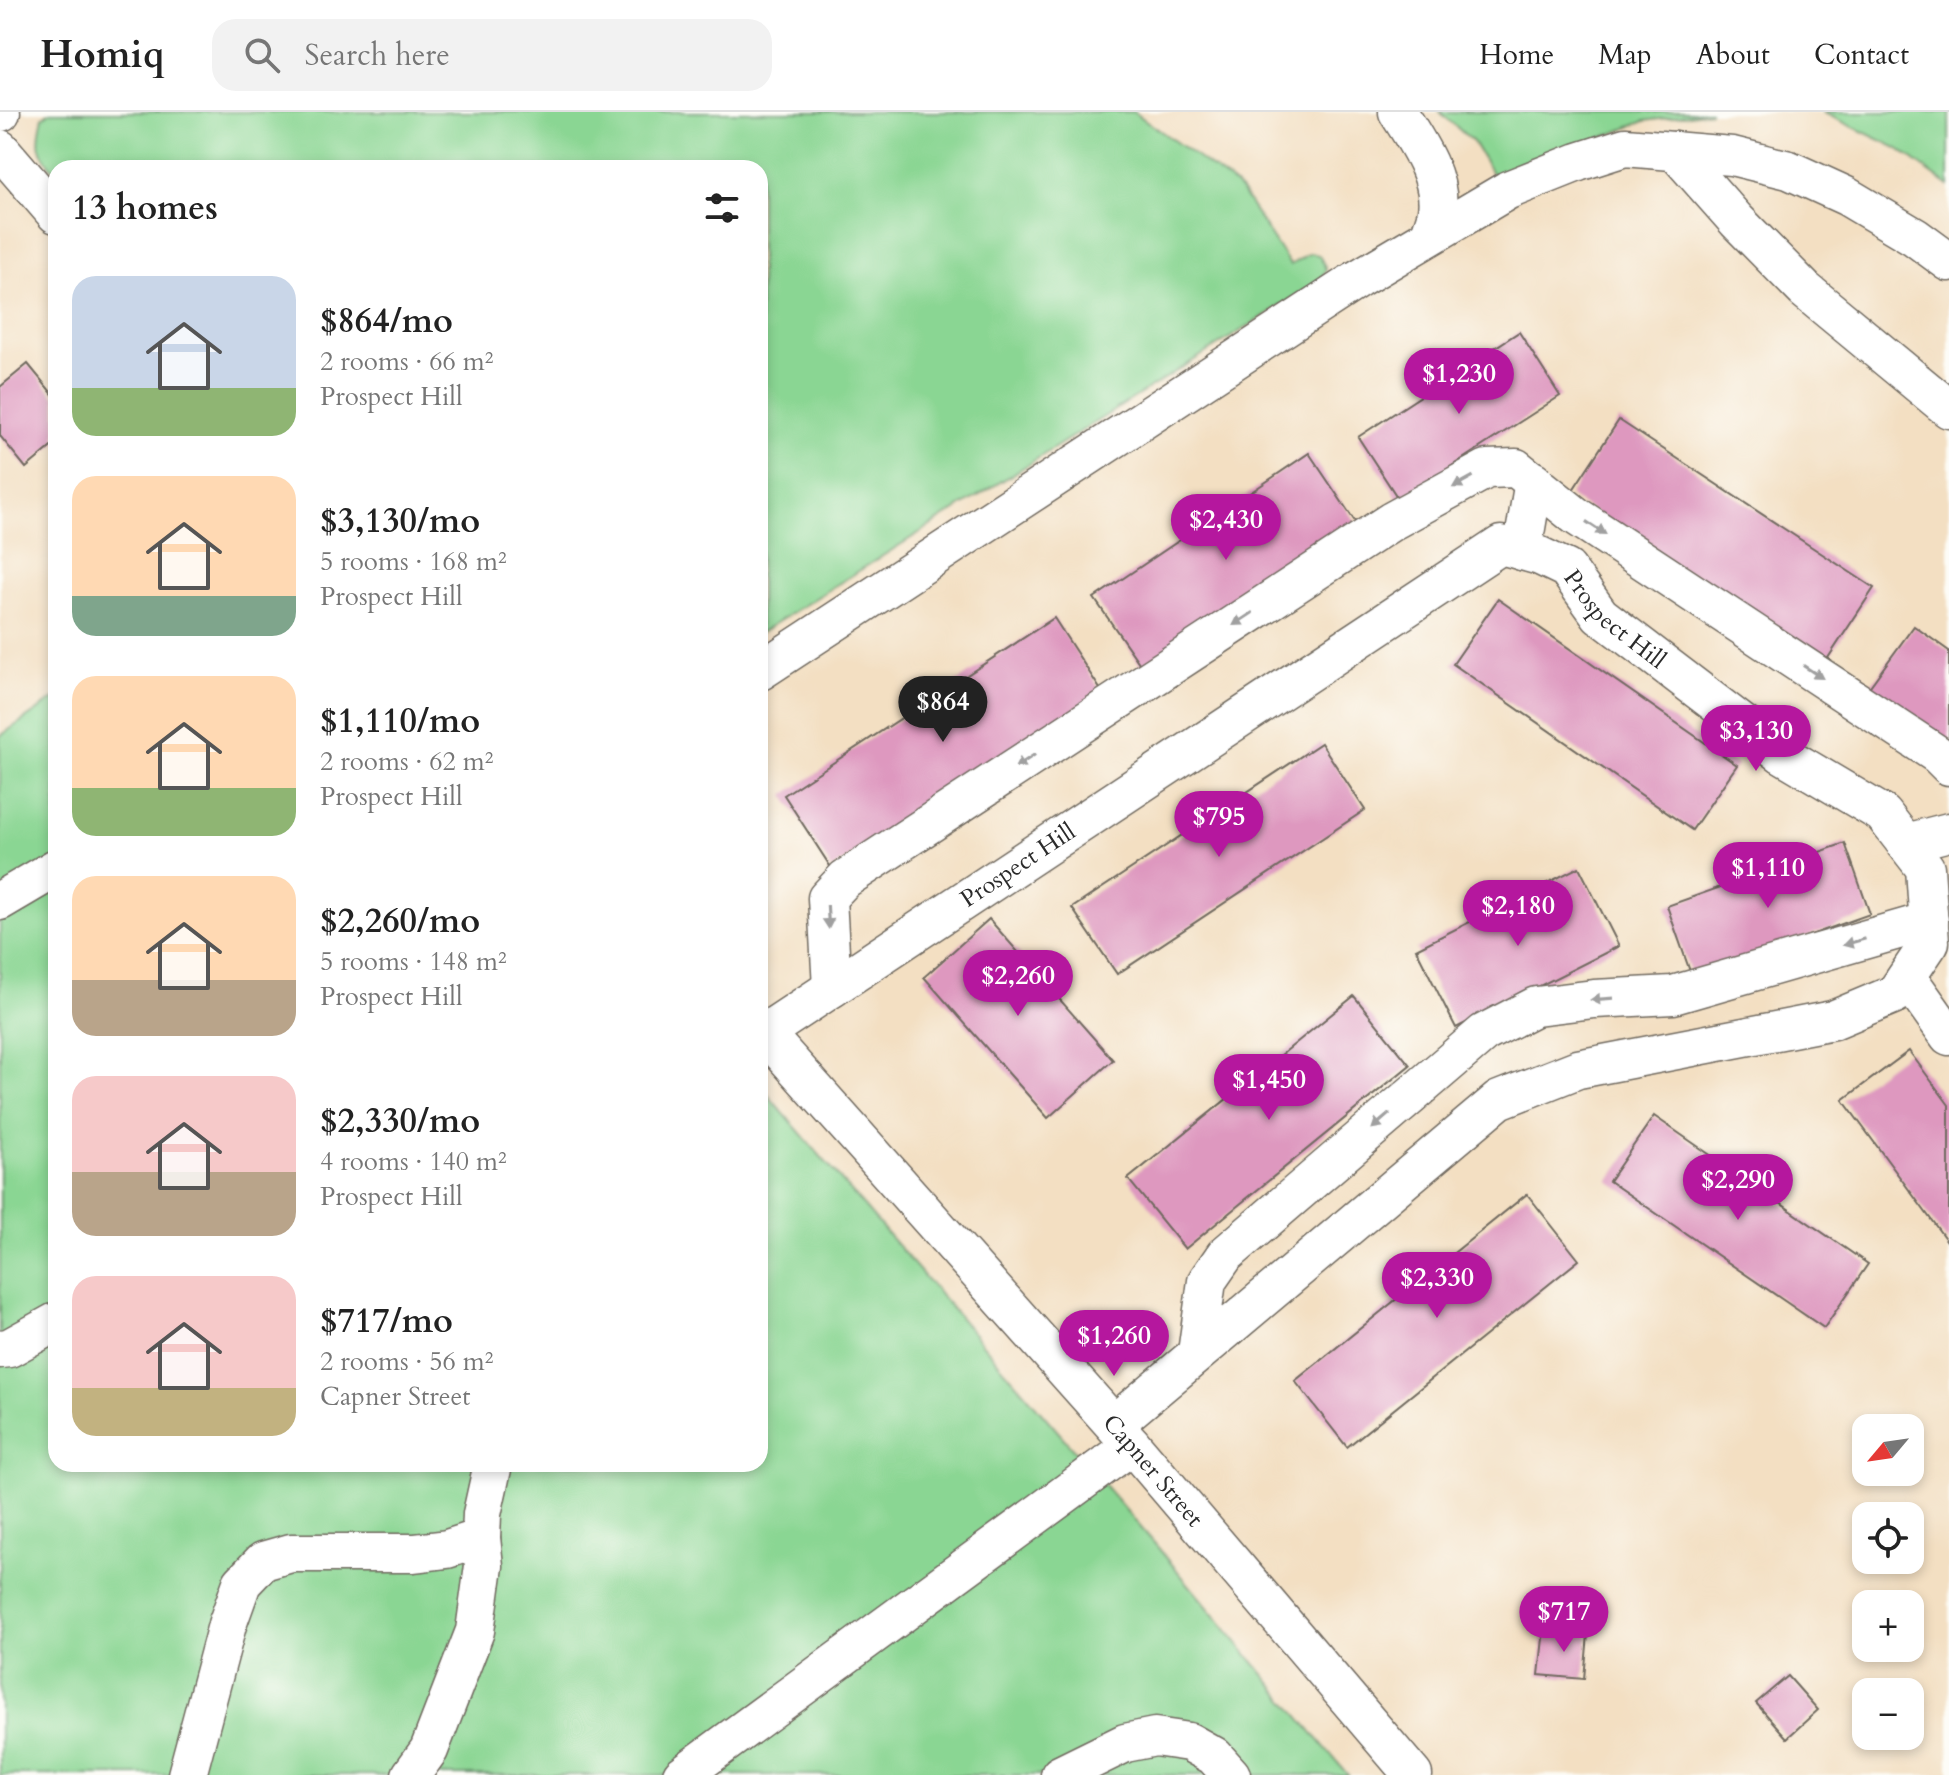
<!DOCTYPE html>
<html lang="en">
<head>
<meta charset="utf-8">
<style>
	:root { --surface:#fff; --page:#f2f2f2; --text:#222; --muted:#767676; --line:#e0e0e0; --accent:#b5179e }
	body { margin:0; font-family:Cardo,serif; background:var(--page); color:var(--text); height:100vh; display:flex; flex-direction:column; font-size:30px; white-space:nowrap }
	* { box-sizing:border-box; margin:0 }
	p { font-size:26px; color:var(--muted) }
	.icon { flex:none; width:44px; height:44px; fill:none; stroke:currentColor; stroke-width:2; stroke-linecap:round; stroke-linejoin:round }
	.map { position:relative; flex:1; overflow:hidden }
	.details { position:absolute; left:48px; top:48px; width:720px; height:1312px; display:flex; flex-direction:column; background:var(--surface); border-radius:24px; box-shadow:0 4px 12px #0003 }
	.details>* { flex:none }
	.needle { width:52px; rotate:241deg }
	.fabs { position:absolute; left:1852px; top:1302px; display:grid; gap:16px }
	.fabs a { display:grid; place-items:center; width:72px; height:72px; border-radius:16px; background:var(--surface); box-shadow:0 4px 12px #0003; font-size:40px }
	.price { position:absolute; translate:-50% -68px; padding:0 18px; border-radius:28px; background:var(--accent); color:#fff; font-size:26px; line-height:52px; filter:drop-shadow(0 2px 4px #0008) }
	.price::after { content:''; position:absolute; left:50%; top:48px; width:24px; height:18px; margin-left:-12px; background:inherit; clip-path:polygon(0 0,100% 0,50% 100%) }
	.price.on { background:#222; color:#fff }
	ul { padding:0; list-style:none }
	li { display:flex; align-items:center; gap:24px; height:200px; padding:0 24px }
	li span { display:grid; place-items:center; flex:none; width:224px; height:160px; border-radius:24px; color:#555 }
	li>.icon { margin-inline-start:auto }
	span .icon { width:96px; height:96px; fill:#fffc; stroke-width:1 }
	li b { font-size:34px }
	h2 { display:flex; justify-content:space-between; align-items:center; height:96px; padding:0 24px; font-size:34px }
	header { display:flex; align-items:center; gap:48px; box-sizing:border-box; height:112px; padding:0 40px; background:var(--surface); border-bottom:2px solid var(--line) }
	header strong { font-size:38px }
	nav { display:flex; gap:44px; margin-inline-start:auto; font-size:28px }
	.search { width:560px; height:72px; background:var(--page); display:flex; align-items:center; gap:20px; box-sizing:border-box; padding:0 28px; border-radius:24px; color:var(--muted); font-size:30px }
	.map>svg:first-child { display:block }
</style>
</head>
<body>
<header>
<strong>Homiq</strong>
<div class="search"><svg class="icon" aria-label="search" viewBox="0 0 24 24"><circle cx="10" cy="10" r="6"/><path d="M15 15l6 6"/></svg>Search here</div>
<nav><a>Home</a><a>Map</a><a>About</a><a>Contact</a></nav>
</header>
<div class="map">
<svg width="1949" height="1663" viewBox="0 0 1949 1663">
	<rect width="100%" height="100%" fill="#fdfcf7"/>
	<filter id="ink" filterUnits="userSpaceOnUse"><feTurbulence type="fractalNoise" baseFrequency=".0125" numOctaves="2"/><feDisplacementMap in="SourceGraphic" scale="16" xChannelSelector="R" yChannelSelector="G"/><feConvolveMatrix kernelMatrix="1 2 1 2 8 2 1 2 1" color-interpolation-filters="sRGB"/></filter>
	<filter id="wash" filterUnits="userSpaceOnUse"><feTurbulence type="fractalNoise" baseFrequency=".006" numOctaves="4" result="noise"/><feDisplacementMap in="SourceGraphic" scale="32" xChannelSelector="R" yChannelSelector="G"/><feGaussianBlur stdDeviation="1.8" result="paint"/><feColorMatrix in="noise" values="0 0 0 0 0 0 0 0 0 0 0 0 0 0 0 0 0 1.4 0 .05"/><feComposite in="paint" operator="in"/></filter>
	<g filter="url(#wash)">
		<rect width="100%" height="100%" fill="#f3dfc2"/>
		<g fill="#8ad693" stroke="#5a805f" stroke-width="2">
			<path d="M50 0H1134L1233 71 1241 79 1290 153 1310 141 1319 143 1326 157 1320 169 760 521V56H56V61C37 39 36 33 43 5Z"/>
			<polygon points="1440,0 1711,0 1645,9 1495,66 1473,30"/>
			<polygon points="1822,0 1949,0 1949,74 1897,36"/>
			<polygon points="56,586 56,1352 760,1352 760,974 1155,1432 1348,1663 0,1663 0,624"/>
		</g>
		<g id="blocks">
			<g fill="#de98bf">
				<polygon points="1519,220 1560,284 1399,388 1358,325"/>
				<polygon points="28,252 56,286 56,331 26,356 0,324 0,275"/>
				<polygon points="1619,308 1874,476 1824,552 1569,384"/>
				<polygon points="1309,341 1358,414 1144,558 1094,486"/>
				<polygon points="1498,487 1737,653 1692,718 1453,552"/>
				<polygon points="1054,506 1102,580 832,757 784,683"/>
				<polygon points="1914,514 1949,539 1949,635 1868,577"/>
				<polygon points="1321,631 1365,698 1117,862 1072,796"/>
				<polygon points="1845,731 1870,802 1692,865 1667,794"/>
				<polygon points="1579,755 1619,834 1456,916 1416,837"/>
				<polygon points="989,807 1113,948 1048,1006 924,865"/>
				<polygon points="1354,884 1410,953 1185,1137 1128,1067"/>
				<polygon points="1909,939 1949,993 1949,1132 1843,988"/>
				<polygon points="1654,1004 1868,1152 1824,1216 1609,1069"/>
				<polygon points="1527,1082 1579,1148 1347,1335 1295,1269"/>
				<polygon points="1544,1517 1588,1522 1584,1567 1539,1563"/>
				<polygon points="1788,1564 1818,1598 1787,1626 1756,1591"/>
			</g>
		</g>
	</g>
	<g filter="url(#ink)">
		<use href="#blocks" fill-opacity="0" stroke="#716a60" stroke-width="2"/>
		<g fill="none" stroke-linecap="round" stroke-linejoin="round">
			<g stroke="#716a60" stroke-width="41">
				<g id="minor">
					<polyline points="0,0 1,0"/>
					<path d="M1398 0C1415 27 1442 65 1437 99 1436 107 1432 115 1430 123"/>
					<polyline points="0,37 56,102"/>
					<polyline points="1675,39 1737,109 1805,178 1949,297"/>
					<polyline points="1522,439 1534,369"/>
					<polyline points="760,559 1358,167 1508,78 1578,50 1625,35 1732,44 1789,58 1846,84 1915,125 1949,150"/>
					<polyline points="1906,731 1949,720"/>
					<polyline points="0,789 56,756"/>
					<polyline points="1907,865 1949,924"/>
					<polyline points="832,876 827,786 845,767 1392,409 1487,357 1516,356 1576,404 1938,643 1949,654"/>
					<path id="s1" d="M760 916 1132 1333 1413 1663"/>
					<path id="s2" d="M760 925 764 921 832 876 1501 433 1540 444 1567 457 1600 503 1782 642 1883 702 1925 756 1930 830 1895 882 1833 908 1578 957 1499 988 1114 1312"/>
					<polyline points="0,1237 9,1236 56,1210"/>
					<polyline points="1197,1241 1207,1169 1225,1143 1484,921 1536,894 1594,887 1673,883 1929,809"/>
					<polyline points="187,1663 227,1513 242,1471 263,1449 291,1441 414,1441 447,1437 481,1426"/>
					<polyline points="411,1663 429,1638 475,1519 484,1454 481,1426 482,1402 493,1352"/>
					<polyline points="682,1663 1132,1333"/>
					<polyline points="1060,1663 1125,1631 1155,1625 1189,1630 1214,1644 1231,1663"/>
				</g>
			</g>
			<use href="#minor" stroke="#fff" stroke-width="38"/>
		</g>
		<defs><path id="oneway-solid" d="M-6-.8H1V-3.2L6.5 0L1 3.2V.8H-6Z" transform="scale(2)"/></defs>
		<g fill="#a0a0a0">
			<use href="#oneway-solid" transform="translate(1463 370) rotate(151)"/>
			<use href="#oneway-solid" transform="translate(1596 416) rotate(33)"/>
			<use href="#oneway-solid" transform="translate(1243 507) rotate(147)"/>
			<use href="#oneway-solid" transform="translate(1813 560) rotate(33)"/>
			<use href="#oneway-solid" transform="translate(1025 649) rotate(147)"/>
			<use href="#oneway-solid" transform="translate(828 805) rotate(87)"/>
			<use href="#oneway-solid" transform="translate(1854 830) rotate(164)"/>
			<use href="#oneway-solid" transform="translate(1602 887) rotate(176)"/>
			<use href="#oneway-solid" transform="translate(1381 1009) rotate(139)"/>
		</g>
	</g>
	<g text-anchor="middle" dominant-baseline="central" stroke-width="7" stroke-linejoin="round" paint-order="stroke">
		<g font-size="24" fill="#2b2b2b" stroke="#fdfcf7">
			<text stroke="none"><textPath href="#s2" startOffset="1030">Prospect Hill</textPath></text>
			<text stroke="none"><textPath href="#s2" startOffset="310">Prospect Hill</textPath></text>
			<text stroke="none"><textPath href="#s1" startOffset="592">Capner Street</textPath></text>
		</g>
	</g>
</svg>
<div class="fabs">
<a><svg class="needle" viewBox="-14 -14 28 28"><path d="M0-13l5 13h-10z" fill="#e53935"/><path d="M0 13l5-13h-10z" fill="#767676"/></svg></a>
<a><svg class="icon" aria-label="locate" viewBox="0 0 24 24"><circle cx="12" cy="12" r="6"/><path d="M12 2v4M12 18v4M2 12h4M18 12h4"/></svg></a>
<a>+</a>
<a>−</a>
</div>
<b class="price" style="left:1459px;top:304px">$1,230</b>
<b class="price" style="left:1226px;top:450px">$2,430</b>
<b class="price on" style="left:943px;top:632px">$864</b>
<b class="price" style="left:1756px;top:661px">$3,130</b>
<b class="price" style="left:1219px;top:747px">$795</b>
<b class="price" style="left:1768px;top:798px">$1,110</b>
<b class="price" style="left:1518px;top:836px">$2,180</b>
<b class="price" style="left:1018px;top:906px">$2,260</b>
<b class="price" style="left:1269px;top:1010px">$1,450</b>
<b class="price" style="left:1738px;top:1110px">$2,290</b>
<b class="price" style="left:1437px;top:1208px">$2,330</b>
<b class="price" style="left:1114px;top:1266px">$1,260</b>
<b class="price" style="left:1564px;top:1542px">$717</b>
<section class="details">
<h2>13 homes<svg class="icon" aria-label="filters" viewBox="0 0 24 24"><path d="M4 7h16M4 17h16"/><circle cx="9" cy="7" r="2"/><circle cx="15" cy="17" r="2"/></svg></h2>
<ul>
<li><span style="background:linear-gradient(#c9d6e8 70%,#8fb573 0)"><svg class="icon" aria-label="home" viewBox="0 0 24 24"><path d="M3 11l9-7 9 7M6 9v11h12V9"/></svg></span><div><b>$864/mo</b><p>2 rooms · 66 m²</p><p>Prospect Hill</p></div></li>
<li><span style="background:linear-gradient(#ffd9b3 75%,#7fa58c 0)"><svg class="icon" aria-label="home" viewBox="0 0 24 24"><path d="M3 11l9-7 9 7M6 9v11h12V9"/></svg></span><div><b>$3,130/mo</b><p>5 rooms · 168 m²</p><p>Prospect Hill</p></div></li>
<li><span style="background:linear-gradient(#ffd9b3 70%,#8fb573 0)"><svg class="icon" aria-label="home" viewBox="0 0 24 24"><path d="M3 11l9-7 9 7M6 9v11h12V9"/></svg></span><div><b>$1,110/mo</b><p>2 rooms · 62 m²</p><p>Prospect Hill</p></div></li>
<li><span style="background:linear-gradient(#ffd9b3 65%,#b9a48a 0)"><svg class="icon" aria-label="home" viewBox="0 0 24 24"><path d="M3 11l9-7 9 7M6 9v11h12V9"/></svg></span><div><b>$2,260/mo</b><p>5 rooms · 148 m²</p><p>Prospect Hill</p></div></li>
<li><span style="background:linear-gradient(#f6c9c9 60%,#b9a48a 0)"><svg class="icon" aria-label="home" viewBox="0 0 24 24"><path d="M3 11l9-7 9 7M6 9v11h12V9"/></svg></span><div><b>$2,330/mo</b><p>4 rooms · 140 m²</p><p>Prospect Hill</p></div></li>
<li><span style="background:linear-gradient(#f6c9c9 70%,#c2b280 0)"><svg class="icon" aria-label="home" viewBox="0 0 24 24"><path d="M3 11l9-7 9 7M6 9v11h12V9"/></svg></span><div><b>$717/mo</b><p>2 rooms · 56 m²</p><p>Capner Street</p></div></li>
</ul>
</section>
</div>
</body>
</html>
